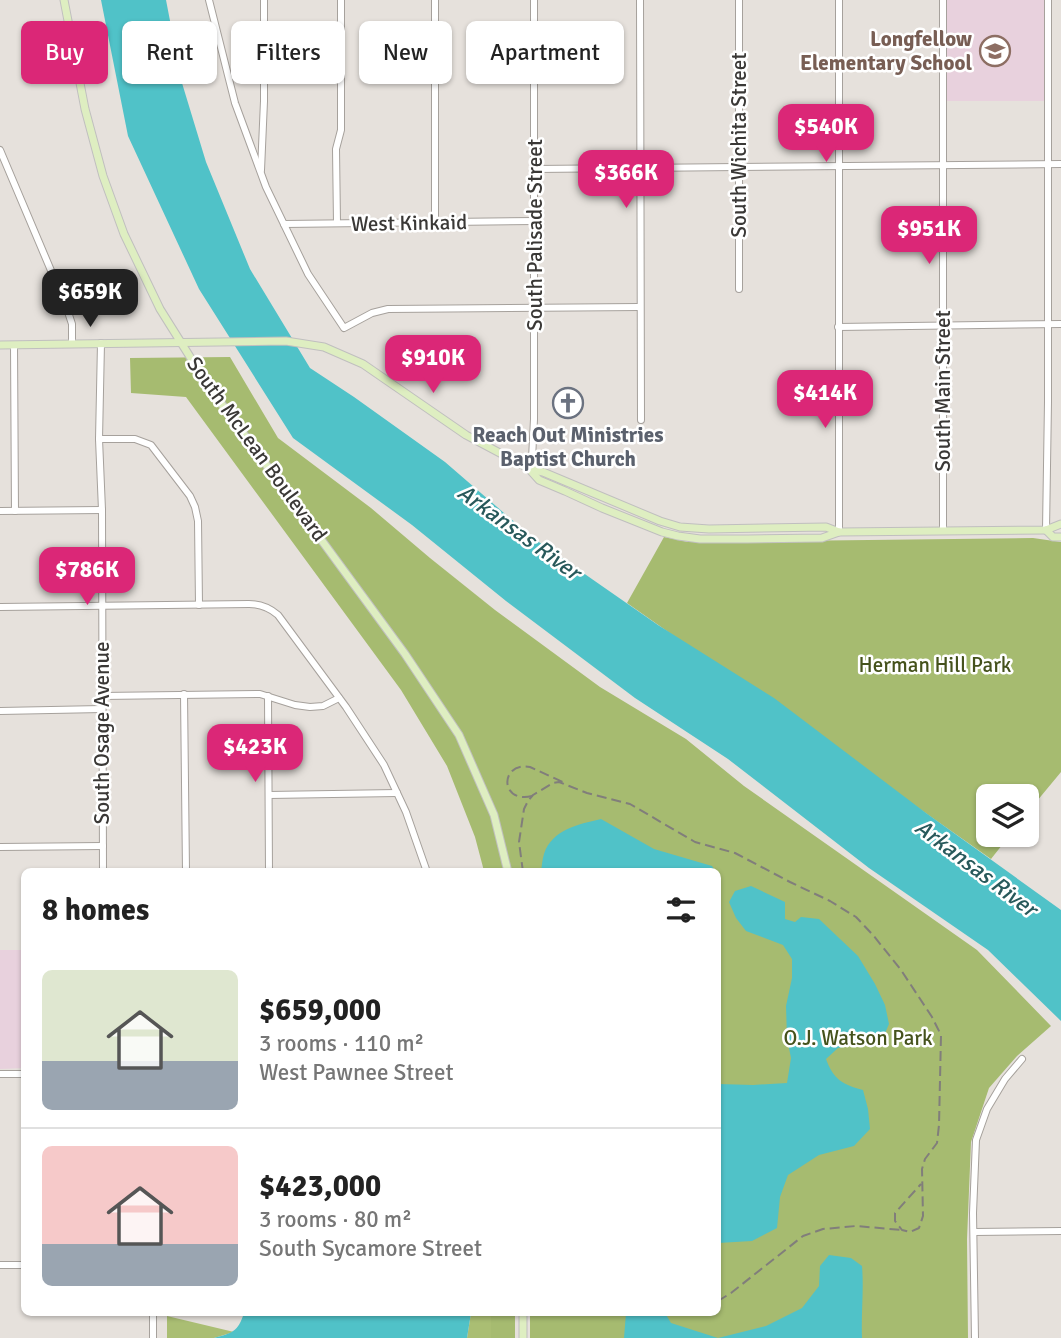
<!DOCTYPE html>
<html lang="en">
<head>
<meta charset="utf-8">
<style>
	:root { --surface:#fff; --page:#f2f2f2; --text:#222; --muted:#767676; --line:#e0e0e0; --accent:#db2777 }
	body { margin:0; font-family:Signika,sans-serif; background:var(--page); color:var(--text); height:100vh; display:flex; flex-direction:column; font-size:26px; white-space:nowrap }
	* { box-sizing:border-box; margin:0 }
	p { font-size:23px; color:var(--muted) }
	.icon { flex:none; width:38px; height:38px; fill:none; stroke:currentColor; stroke-width:2; stroke-linecap:round; stroke-linejoin:round }
	.map { position:relative; flex:1; overflow:hidden }
	.sheet { position:absolute; left:21px; top:868px; width:700px; height:448px; display:flex; flex-direction:column; background:var(--surface); border-radius:10px; box-shadow:0 2px 5px #0004 }
	.sheet>* { flex:none }
	.guide { position:absolute; left:21px; top:21px; width:700px; height:63px; display:flex; gap:14px }
	.buttons { position:absolute; left:976px; top:784px; display:grid; gap:14px }
	.buttons a { display:grid; place-items:center; width:63px; height:63px; border-radius:10px; background:var(--surface); box-shadow:0 2px 5px #0004; font-size:35px }
	.price { position:absolute; translate:-50% -60px; padding:0 16px; border-radius:14px; background:var(--accent); color:#fff; font-size:23px; line-height:46px; filter:drop-shadow(0 2px 4px #0008) }
	.price::after { content:''; position:absolute; left:50%; top:42px; width:21px; height:16px; margin-left:-10px; background:inherit; clip-path:polygon(0 0,100% 0,50% 100%) }
	.price.on { background:#222; color:#fff }
	ul { padding:0; list-style:none }
	li { display:flex; align-items:center; gap:21px; height:175px; padding:0 21px }
	li+li { border-top:2px solid var(--line) }
	li span { display:grid; place-items:center; flex:none; width:196px; height:140px; border-radius:10px; color:#555 }
	li>.icon { margin-inline-start:auto }
	span .icon { width:84px; height:84px; fill:#fffc; stroke-width:1 }
	li b { font-size:30px }
	h2 { display:flex; justify-content:space-between; align-items:center; height:84px; padding:0 21px; font-size:30px }
	.tag { padding:0 24px; border-radius:10px; background:var(--surface); box-shadow:0 2px 5px #0004; font-size:24px; line-height:63px }
	.tag.on { background:var(--accent); color:#fff }
	.map>svg:first-child { display:block }
</style>
</head>
<body>
<div class="map">
<svg width="1061" height="1338" viewBox="0 0 1061 1338">
	<rect width="100%" height="100%" fill="#e6e1dc"/>
	<g fill="#e8d1dd">
		<rect x="947" y="0" width="97" height="101"/>
		<polygon points="0,950 24,950 24,1068 0,1069"/>
	</g>
	<g fill="#a6bb70">
		<polygon points="230,357 278,438 371,508 430,558 495,610 600,687 686,739 744,786 977,950 1051,1026 1017,1056 989,1088 971,1142 967,1239 968,1338 530,1338 530,1313 718,1312 718,872 484,871 475,837 447,766 401,690 186,397 131,393 130,358"/>
		<polygon points="664,537 688,542 1033,538 1061,542 1061,772 1027,813 1027,796 989,796 989,835 1010,835 991,859 627,603"/>
		<rect x="491" y="1313" width="24" height="25"/>
	</g>
	<g fill="#aabe73">
		<polygon points="471,1313 491,1313 491,1338 467,1338"/>
		<polygon points="167,1316 234,1332 214,1338 167,1338"/>
	</g>
	<g fill="#50c2c8">
		<polygon points="101,0 166,0 182,83 206,162 250,269 310,368 354,397 445,462 533,538 658,625 774,698 926,813 1061,910 1061,1021 988,950 869,868 728,759 635,698 506,601 412,525 293,438 199,289 128,136"/>
		<path d="M601 819 654 849 712 866 715 871H541C542 866 542 860 544 854 552 829 580 824 601 819Z"/>
		<path d="M751 886 785 902V919L795 922 801 917 819 919 858 956 875 984 885 1005 889 1024 882 1040 838 1048 826 1059C833 1079 843 1085 863 1090L868 1109 870 1129 854 1146 819 1155 788 1175 780 1197 777 1228 752 1241 718 1243V1084L753 1085 787 1083 791 1058 787 1038 786 1006 792 978V959L783 945 746 931 736 918 729 902 735 891Z"/>
		<path d="M829 1255 851 1258 862 1266C864 1290 861 1314 862 1338H624L626 1313H665L671 1323 718 1338 766 1326 802 1308 819 1286 820 1266Z"/>
		<path d="M244 1313 471 1312V1313L467 1338H214C232 1333 238 1332 244 1313Z"/>
	</g>
	<g fill="none" stroke-linecap="round" stroke-linejoin="round">
		<g stroke="#a6a19c" stroke-width="8">
			<g id="minor">
				<polyline points="209,0 235,103 266,187 308,274 344,328 372,313 388,309 640,307"/>
				<polyline points="640,0 641,420"/>
				<polyline points="739,0 739,289"/>
				<polyline points="839,0 839,532"/>
				<polyline points="0,150 66,306 72,324 72,344"/>
				<polyline points="535,169 1061,164"/>
				<polyline points="261,170 264,101 264,0"/>
				<polyline points="435,222 435,0"/>
				<polyline points="337,223 336,149 341,130 341,0"/>
				<polyline points="284,224 535,221"/>
				<polyline points="838,327 1061,324"/>
				<polyline points="101,343 99,439 102,510 103,872"/>
				<polyline points="14,345 15,511"/>
				<polyline points="99,439 135,439 151,445 190,496 195,507 198,521 199,605"/>
				<polyline points="530,469 532,459 534,419 534,0"/>
				<polyline points="0,511 102,510"/>
				<polyline points="1046,530 1048,402 1048,0"/>
				<polyline points="943,531 943,0"/>
				<path d="M0 607 249 604C261 604 270 608 278 615L346 707 384 765 406 812 427 872"/>
				<polyline points="184,694 186,872"/>
				<polyline points="102,696 260,694 295,705 310,707 323,706 339,698"/>
				<polyline points="268,696 269,872"/>
				<polyline points="0,711 102,709"/>
				<polyline points="269,795 397,793"/>
				<polyline points="0,847 103,846"/>
				<polyline points="0,1074 24,1074"/>
				<polyline points="974,1232 1061,1231"/>
				<polyline points="0,1265 24,1265"/>
				<polyline points="153,1312 153,1338"/>
				<polyline points="975,1338 973,1213 976,1140 987,1109 1005,1079 1022,1059"/>
			</g>
		</g>
		<g stroke="#c0bfbf" stroke-width="9">
			<g id="major">
				<polyline points="64,0 85,109 103,176 124,234 160,309 207,384 405,654 459,735 494,815 508,872"/>
				<polyline points="0,345 286,341 324,347 363,364 466,435 530,469 543,472 660,521 680,527 709,529 826,527 839,532"/>
				<polyline points="530,470 539,480 565,491 602,508 662,532 678,536 700,539 748,539 822,538 839,532 1046,530 1061,524"/>
				<polyline points="1046,530 1053,537 1061,537"/>
				<polyline points="523,1312 523,1338"/>
			</g>
		</g>
		<use href="#minor" stroke="#fff" stroke-width="6"/>
		<use href="#major" stroke="#deeec1" stroke-width="7"/>
		<g stroke="#817e7b" stroke-width="2" stroke-dasharray="10 5" stroke-linecap="butt">
			<path d="M532 796C499 804 500 761 530 767L565 783"/>
			<polyline points="523,872 519,842 524,809 528,801 533,795 553,783 559,782 587,793 630,804 695,842 735,853 790,882 830,901 856,917 873,935 901,970 932,1017 941,1035 939,1125 937,1143 925,1159 922,1169 923,1216 919,1228 910,1232 902,1230 895,1221 895,1213 921,1184"/>
			<polyline points="718,1301 731,1293 803,1236 823,1229 856,1226 902,1230"/>
		</g>
	</g>
	<defs>
		<g id="school-ring" transform="scale(1.575)"><circle r="9.5" fill="#fff" stroke="#8d6e63" stroke-width="1.5"/><path d="M0-5L7-2L0 1L-7-2ZM-4 1L0 2.5L4 1V4Q0 6-4 4Z" fill="#8d6e63"/></g>
		<g id="church-ring" transform="scale(1.575)"><circle r="9.5" fill="#fff" stroke="#6b7280" stroke-width="1.5"/><path d="M-1.2-6h2.4v3.5h3.3v2.4h-3.3V6h-2.4V-.1h-3.3v-2.4h3.3Z" fill="#6b7280"/></g>
	</defs>
	<g fill-rule="evenodd">
		<use href="#school-ring" x="995" y="51"/>
		<use href="#church-ring" x="568" y="403"/>
	</g>
	<g text-anchor="middle" dominant-baseline="central" stroke-width="5" stroke-linejoin="round" paint-order="stroke">
		<g font-size="21" font-weight="bold" fill="#785e54" stroke="#fff" text-anchor="end">
			<text x="972" y="39">Longfellow<tspan x="972" dy="24">Elementary School</tspan></text>
		</g>
		<g font-size="21" fill="#3a3836" stroke="#fff">
			<text transform="translate(739 145) rotate(-90)">South Wichita Street</text>
			<text transform="translate(409 223) rotate(-1)">West Kinkaid</text>
			<text transform="translate(535 235) rotate(-90)">South Palisade Street</text>
			<text transform="translate(943 391) rotate(-90)">South Main Street</text>
			<text transform="translate(257 449) rotate(54)">South McLean Boulevard</text>
			<text transform="translate(102 733) rotate(-90)">South Osage Avenue</text>
		</g>
		<g font-size="21" font-weight="bold" fill="#5b616d" stroke="#fff">
			<text x="568" y="435">Reach Out Ministries<tspan x="568" dy="24">Baptist Church</tspan></text>
		</g>
		<g font-size="21" fill="#45521c" stroke="#fff">
			<text x="935" y="665">Herman Hill Park</text>
			<text x="858" y="1038">O.J. Watson Park</text>
		</g>
		<g font-size="23" font-style="italic" fill="#28595b" stroke="#fff">
			<text transform="translate(519 532) rotate(36)">Arkansas River</text>
			<text transform="translate(976 868) rotate(37)">Arkansas River</text>
		</g>
	</g>
</svg>
<div class="buttons">
<a><svg class="icon" aria-label="layers" viewBox="0 0 24 24"><path d="M12 4l9 5-9 5-9-5zM3 14l9 5 9-5"/></svg></a>
</div>
<b class="price" style="left:826px;top:164px">$540K</b>
<b class="price" style="left:626px;top:210px">$366K</b>
<b class="price" style="left:929px;top:266px">$951K</b>
<b class="price on" style="left:90px;top:329px">$659K</b>
<b class="price" style="left:433px;top:395px">$910K</b>
<b class="price" style="left:825px;top:430px">$414K</b>
<b class="price" style="left:87px;top:607px">$786K</b>
<b class="price" style="left:255px;top:784px">$423K</b>
<div class="guide">
<a class="tag on">Buy</a>
<a class="tag">Rent</a>
<a class="tag">Filters</a>
<a class="tag">New</a>
<a class="tag">Apartment</a>
</div>
<section class="sheet">
<h2>8 homes<svg class="icon" aria-label="filters" viewBox="0 0 24 24"><path d="M4 7h16M4 17h16"/><circle cx="9" cy="7" r="2"/><circle cx="15" cy="17" r="2"/></svg></h2>
<ul>
<li><span style="background:linear-gradient(#dfe7d0 65%,#9aa5b1 0)"><svg class="icon" aria-label="home" viewBox="0 0 24 24"><path d="M3 11l9-7 9 7M6 9v11h12V9"/></svg></span><div><b>$659,000</b><p>3 rooms · 110 m²</p><p>West Pawnee Street</p></div></li>
<li><span style="background:linear-gradient(#f6c9c9 70%,#9aa5b1 0)"><svg class="icon" aria-label="home" viewBox="0 0 24 24"><path d="M3 11l9-7 9 7M6 9v11h12V9"/></svg></span><div><b>$423,000</b><p>3 rooms · 80 m²</p><p>South Sycamore Street</p></div></li>
</ul>
</section>
</div>
</body>
</html>
